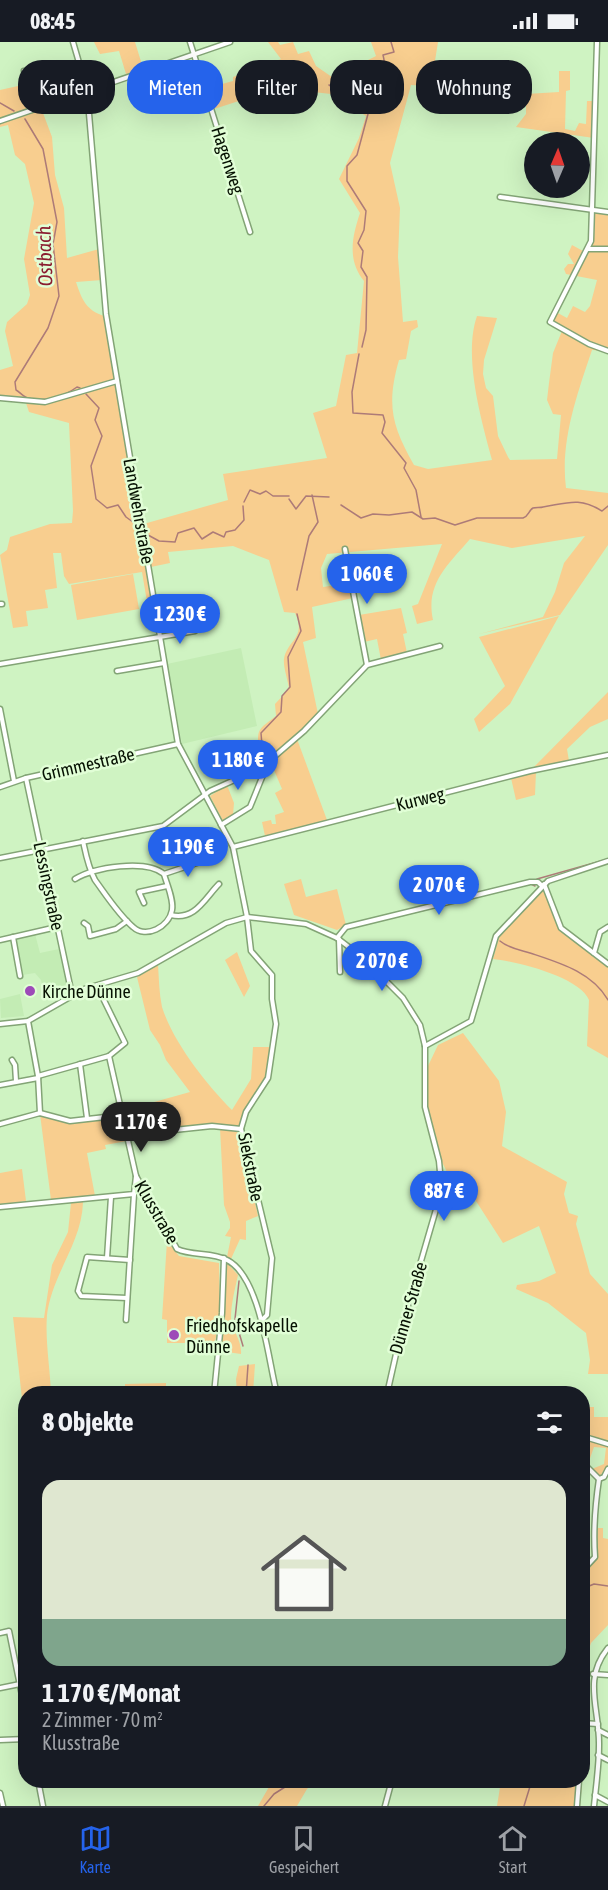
<!DOCTYPE html>
<html lang="de">
<head>
<meta charset="utf-8">
<style>
	:root { --surface:#171b24; --page:#20242c; --text:#f1f3f6; --muted:#9ea1a6; --line:#363941; --accent:#2563eb }
	body { margin:0; font-family:"Asap Condensed",sans-serif; background:var(--page); color:var(--text); height:100vh; display:flex; flex-direction:column; font-size:22px; white-space:nowrap }
	* { box-sizing:border-box; margin:0 }
	p { font-size:20px; color:var(--muted) }
	.icon { flex:none; width:33px; height:33px; fill:none; stroke:currentColor; stroke-width:2; stroke-linecap:round; stroke-linejoin:round }
	.map { position:relative; flex:1; overflow:hidden }
	.sheet { position:absolute; left:18px; top:1344px; width:572px; height:402px; display:flex; flex-direction:column; background:var(--surface); border-radius:24px; box-shadow:0 6px 24px #0002 }
	.sheet>* { flex:none }
	.hud { position:absolute; left:18px; top:18px; width:573px; height:54px; display:flex; gap:12px }
	.needle { width:39px; rotate:2deg }
	.buttons { position:absolute; left:524px; top:90px; display:grid; gap:12px }
	.buttons a { display:grid; place-items:center; width:66px; height:66px; border-radius:50%; background:var(--surface); box-shadow:0 6px 24px #0002; font-size:30px }
	.price { position:absolute; translate:-50% -51px; padding:0 14px; border-radius:21px; background:var(--accent); color:#fff; font-size:20px; line-height:39px; filter:drop-shadow(0 2px 3px #0008) }
	.price::after { content:''; position:absolute; left:50%; top:36px; width:18px; height:14px; margin-left:-9px; background:inherit; clip-path:polygon(0 0,100% 0,50% 100%) }
	.price.selected { background:#222; color:#fff }
	ul { padding:0; list-style:none }
	li { display:grid; align-content:center; gap:12px; height:318px; padding:0 24px }
	li span { display:grid; place-items:center; height:186px; border-radius:18px; color:#555 }
	li>.icon { margin-inline-start:auto }
	span .icon { width:108px; height:108px; fill:#fffc; stroke-width:1 }
	li b { font-size:26px }
	h2 { display:flex; justify-content:space-between; align-items:center; height:72px; padding:0 24px; font-size:26px }
	.tag { padding:0 21px; border-radius:24px; background:var(--surface); box-shadow:0 6px 24px #0002; font-size:21px; line-height:54px }
	.tag.selected { background:var(--accent); color:#fff }
	.status { display:flex; justify-content:space-between; align-items:center; height:42px; padding:0 30px; background:var(--surface); direction:ltr }
	.status svg { height:16px; fill:currentColor }
	.dock { display:flex; justify-content:space-around; align-items:center; height:84px; border-top:2px solid var(--line); background:var(--surface); font-size:16px; color:var(--muted) }
	.dock a { display:grid; justify-items:center; gap:3px }
	.dock .selected { color:var(--accent) }
	.map>svg:first-child { display:block }
</style>
</head>
<body>
<div class="status"><b>08:45</b><svg viewBox="0 0 49 12"><path d="M0 12V9h3v3zM5 12V6h3v6zM10 12V3h3v9zM15 12V0h3v12zM26 1h20v11H26zM47 4h2v5h-2z"/></svg></div>
<div class="map">
<svg width="608" height="1764" viewBox="0 0 608 1764">
	<rect width="100%" height="100%" fill="#cff3c2"/>
	<g fill="#c3ecb4">
		<polygon points="241,606 257,684 182,702 167,622"/>
		<polygon points="35,892 40,911 59,907 68,948 52,958 50,949 44,950 41,938 35,931 22,933 14,896"/>
		<polygon points="20,952 24,974 1,976 0,957"/>
	</g>
	<g fill="#f8ce8f">
		<polygon points="94,0 135,0 143,26 126,32 119,9 100,12"/>
		<path d="M268 0H278L280 3 293 0 298 12 309 9 316 24 355 51 360 45 352 26 376 14 371 0H438L434 25H471L472 47 411 43 390 121 400 166 398 215 403 280 417 278 418 285 411 289 406 317 399 318C386 363 392 384 414 423L428 427 492 418C481 377 463 314 477 274L497 276 484 318 483 332 486 346 493 354 498 394 508 415 510 418 557 417 561 373 553 372 547 358 549 341 553 311 562 289 552 281 556 270 567 276 573 264 585 270 590 264 597 238 566 232 564 227 568 222H574L568 212 572 203 583 209 589 199 591 170 608 172V205H594L608 208V309L592 308C577 353 560 399 566 446L608 451V503L560 573 479 592 543 575 555 550 564 521 585 494 512 506 470 497C449 522 425 541 433 578L417 582 412 564 418 562 442 502 327 512 321 526 323 545 350 541 353 556 312 565 316 596 303 600 318 672 262 725 249 732 243 718 257 712C260 687 253 691 276 674L275 662 289 647C288 638 283 625 284 617 287 598 307 596 295 571L284 570 269 518 233 504 168 510 170 521 146 526 153 565 148 566 142 530 69 542 64 534 61 511H53L57 546 45 548 48 566 26 569 28 584 13 586 0 513 7 508 10 495 50 482 72 481 73 469 69 381 29 370 25 358 0 355V328L13 324 5 289 7 280 27 262 30 253 24 217 34 161 25 122 15 113 8 83 0 85V48L27 42 30 52 50 46 54 57 34 65 38 71H43L52 95 55 133 64 166 67 216 99 207 102 238 76 240C82 258 86 268 104 274L140 483 228 458 223 432 327 416 313 371 336 364 346 313 357 311 364 239C347 218 352 195 360 171L339 137 359 96 366 74 331 52 313 50 302 44H286L214 67 207 46 233 39V35L281 17Z"/>
		<polygon points="559,29 570,29 570,48 566,49 565,87 575,89 579,81 586,82 587,59 595,59 594,96 516,85 526,72 526,52 559,50"/>
		<polygon points="133,532 139,567 77,578 71,543"/>
		<polygon points="401,566 407,591 403,592 407,611 381,618 377,597 364,600 359,573"/>
		<polygon points="559,574 510,662 479,690 474,677 505,644 479,595"/>
		<polygon points="608,650 608,677 590,685 567,707 569,719 533,726"/>
		<polygon points="297,697 327,778 265,794 262,780 271,778 272,782 276,782 275,773 284,770 275,751 282,747 271,721"/>
		<polygon points="536,730 535,753 516,758 511,736"/>
		<polygon points="227,743 234,761 233,773 223,779 210,754"/>
		<polygon points="301,837 306,855 337,847 346,883 337,888 294,873 284,842"/>
		<path d="M543 848 560 887 608 924V1016L587 1004 589 958C580 935 516 919 493 917L500 892Z"/>
		<polygon points="237,910 250,944 244,955 225,918"/>
		<path d="M158 923C159 937 159 951 162 965 173 1000 206 1042 232 1068L251 1037 253 1005H272L267 1036 244 1070 240 1084 211 1082 154 1089 147 1062 190 1050 166 1018 160 1003 150 988 137 935Z"/>
		<polygon points="463,991 499,1039 506,1070 502,1104 567,1140 564,1152 569,1171 578,1174 576,1182 590,1232 608,1252 608,1332 588,1332 590,1318 586,1291 548,1261 516,1247 517,1243 539,1239 556,1231 539,1184 503,1201 465,1142 447,1130 441,1118 427,1067 428,1024 438,1003"/>
		<polygon points="40,1072 70,1080 122,1075 127,1099 105,1103 106,1107 87,1111 95,1154 51,1158"/>
		<polygon points="220,1086 239,1089 258,1174 246,1179 246,1198 240,1197 231,1217 227,1215 231,1195 225,1194 230,1186 230,1180 224,1163"/>
		<polygon points="22,1127 26,1159 0,1163 0,1131"/>
		<path d="M83 1160C82 1201 52 1232 47 1273 45 1298 50 1326 51 1351L26 1352 25 1384 13 1275 44 1276 52 1223 68 1190 71 1161Z"/>
		<polygon points="167,1199 179,1214 219,1221 220,1278 215,1299 217,1301 167,1301 167,1278 162,1277"/>
		<path d="M227 1221 238 1233C235 1247 231 1262 231 1276 232 1289 242 1298 241 1312L220 1309 225 1223Z"/>
		<polygon points="255,1322 253,1351 237,1351 236,1337 239,1324"/>
		<polygon points="166,1341 166,1351 125,1351 125,1342"/>
		<polygon points="584,1365 594,1365 594,1375 608,1375 608,1400 582,1391"/>
		<polygon points="592,1399 608,1405 608,1423 600,1434 592,1427 604,1422 606,1406 594,1405 588,1422 582,1417 585,1401"/>
		<polygon points="595,1486 603,1486 603,1496 608,1497 608,1583 591,1601 582,1628 582,1531 596,1517"/>
		<polygon points="582,1670 586,1698 580,1764 497,1764 501,1739 582,1738"/>
		<polygon points="273,1738 316,1739 307,1747 297,1764 258,1764"/>
	</g>
	<g fill="none" stroke-linecap="round" stroke-linejoin="round">
		<g stroke="#ad7b78" stroke-width="1.5">
			<polyline points="329,43 366,66"/>
			<polyline points="0,61 14,69"/>
			<path d="M25 77 43 107 57 180 53 202 59 254 48 286 15 340 16 348C20 350 23 355 28 356 43 361 65 354 77 345L80 346"/>
			<path d="M362 305 366 288 367 235 361 225 363 209 358 201 364 188 366 169 347 139V124L357 113 368 72 365 67C372 60 369 52 374 44 381 34 387 27 383 13L394 10 391 0"/>
			<polyline points="359,312 352,350 353,371 383,373 385,380 382,391 406,421 404,426 416,448 421,475"/>
			<polyline points="86,352 99,366 95,378 102,394 91,424 96,457 107,466 118,463 126,475 137,483"/>
			<polyline points="289,457 296,467 306,454 329,455"/>
			<polyline points="244,460 250,448 260,452 266,449 273,454 289,454"/>
			<path d="M341 463 361 476 373 472 389 473 412 470 423 477 435 476 455 483 477 476H523C529 474 528 469 533 466 535 465 541 466 543 465 568 461 579 455 602 469L608 464"/>
			<polyline points="148,493 159,499 175,500 178,491 194,486 202,497 213,490 224,495 226,490 235,488 244,478 243,464"/>
			<polyline points="297,548 309,494 318,480 312,453"/>
			<polyline points="263,716 261,691 281,670 282,654 290,645 288,615 301,589 297,572"/>
			<polyline points="537,837 608,817"/>
			<polyline points="429,863 437,861"/>
			<polyline points="430,866 531,842 535,844"/>
			<polyline points="349,886 425,868"/>
			<path d="M500 899C508 906 520 908 530 911 560 921 592 930 608 958"/>
			<polyline points="239,1239 235,1277 243,1304"/>
			<polyline points="246,1352 248,1323"/>
			<polyline points="582,1547 594,1542 608,1544"/>
			<polyline points="264,1764 274,1752 296,1738"/>
			<polyline points="524,1764 532,1738"/>
		</g>
		<g stroke="#83a476" stroke-width="7">
			<g id="minor">
				<polyline points="73,0 87,48 106,272 178,702 233,805 247,875 251,909 272,933 272,957 276,982 268,1036 246,1070 241,1087 272,1216 267,1273 262,1278"/>
				<polyline points="190,0 250,190"/>
				<polyline points="597,0 591,199 550,280 589,302 608,309"/>
				<polyline points="24,29 34,67"/>
				<polyline points="0,79 230,0"/>
				<polyline points="500,155 608,170"/>
				<polyline points="588,207 608,207"/>
				<polyline points="0,356 45,360 117,339"/>
				<polyline points="345,507 367,623"/>
				<polyline points="0,562 2,562"/>
				<polyline points="0,622 195,589"/>
				<polyline points="117,629 164,621"/>
				<polyline points="0,667 14,739"/>
				<polyline points="26,736 72,953"/>
				<polyline points="0,745 26,736 178,702"/>
				<polyline points="221,783 250,765 263,733 261,726"/>
				<polyline points="181,803 187,807 192,822"/>
				<polyline points="233,805 530,729 608,713"/>
				<polyline points="0,816 163,784 210,749 261,726 304,689 367,623 440,604"/>
				<polyline points="164,832 206,818"/>
				<path d="M75 837C94 825 146 817 164 832 167 843 174 858 172 868 169 885 146 897 133 885 118 872 106 853 95 838 88 825 86 813 83 799"/>
				<polyline points="544,842 561,886 608,922"/>
				<polyline points="144,861 139,850 167,844"/>
				<path d="M171 873C195 879 205 856 219 842"/>
				<polyline points="84,881 88,884 90,894 116,887 127,879"/>
				<polyline points="13,895 20,934"/>
				<polyline points="337,896 346,885 530,840 538,840 542,844"/>
				<polyline points="339,897 340,930"/>
				<polyline points="0,898 57,885"/>
				<polyline points="594,911 600,890 608,885"/>
				<polyline points="28,979 38,1034 40,1071"/>
				<polyline points="0,982 28,979 84,947 138,931 226,881 247,875 306,882 337,896 362,915 403,956 420,983 425,1004 425,1065 439,1119 441,1141 437,1164 403,1281 387,1352"/>
				<polyline points="425,1004 471,979 496,894 548,839 608,819"/>
				<path d="M109 1014 136 1134 177 1207C192 1214 212 1210 227 1218 261 1235 268 1319 277 1352"/>
				<polyline points="12,1018 15,1023 16,1039"/>
				<polyline points="80,1022 87,1076"/>
				<polyline points="38,1034 109,1014 125,1001 97,944"/>
				<polyline points="0,1043 38,1036"/>
				<polyline points="40,1071 70,1079 123,1073"/>
				<polyline points="0,1082 40,1071"/>
				<polyline points="127,1093 212,1084 241,1087"/>
				<polyline points="0,1165 134,1152 136,1134"/>
				<polyline points="107,1216 111,1155"/>
				<polyline points="127,1256 81,1254 78,1249 87,1215 130,1218"/>
				<polyline points="126,1278 134,1152"/>
				<polyline points="214,1352 222,1271 224,1216"/>
				<polyline points="582,1404 585,1395 608,1402"/>
				<polyline points="582,1420 599,1437"/>
				<path d="M582 1529 595 1515C593 1488 595 1464 599 1437L604 1435 608 1427"/>
				<polyline points="0,1591 9,1589 26,1673"/>
				<polyline points="593,1632 608,1633"/>
				<polyline points="0,1646 20,1642"/>
				<polyline points="582,1681 598,1682"/>
				<polyline points="598,1688 608,1693"/>
				<polyline points="582,1690 582,1710"/>
				<polyline points="0,1698 26,1697"/>
				<polyline points="598,1713 608,1718"/>
				<polyline points="38,1738 43,1764"/>
				<polyline points="0,1751 3,1764"/>
				<polyline points="595,1753 608,1760"/>
				<polyline points="385,1764 392,1738"/>
				<polyline points="577,1764 579,1738"/>
				<path d="M594 1764C596 1744 599 1724 599 1704 600 1667 582 1638 608 1606"/>
			</g>
		</g>
		<use href="#minor" stroke="#fff" stroke-width="4"/>
	</g>
	<g fill="#9d4ab8" stroke="#e1fed6" stroke-width="2">
		<circle cx="30" cy="949" r="6"/>
		<circle cx="174" cy="1293" r="6"/>
	</g>
	<g text-anchor="middle" dominant-baseline="central" stroke-width="5" stroke-linejoin="round" paint-order="stroke">
		<g font-size="18" fill="#061102" stroke="#e1fed6">
			<text transform="translate(228 118) rotate(72)">Hagenweg</text>
			<text transform="translate(139 469) rotate(80)">Landwehrstraße</text>
			<text transform="translate(88 722) rotate(-13)">Grimmestraße</text>
			<text transform="translate(420 757) rotate(-14)">Kurweg</text>
			<text transform="translate(49 844) rotate(78)">Lessingstraße</text>
			<text transform="translate(251 1125) rotate(79)">Siekstraße</text>
			<text transform="translate(157 1170) rotate(60)">Klusstraße</text>
			<text transform="translate(408 1266) rotate(-74)">Dünner Straße</text>
		</g>
		<g font-size="18" fill="#061102" stroke="#e1fed6" text-anchor="start">
			<text x="42" y="949">Kirche Dünne</text>
			<text x="186" y="1283">Friedhofskapelle<tspan x="186" dy="21">Dünne</tspan></text>
		</g>
		<g font-size="20" font-style="italic" fill="#8a1d30" stroke="#e1fed6">
			<text transform="translate(44 214) rotate(-92)">Ostbach</text>
		</g>
	</g>
</svg>
<div class="buttons">
<a><svg class="needle" viewBox="-14 -14 28 28"><path d="M0-13l5 13h-10z" fill="#e53935"/><path d="M0 13l5-13h-10z" fill="#9ea1a6"/></svg></a>
</div>
<b class="price" style="left:367px;top:563px">1 060 €</b>
<b class="price" style="left:180px;top:603px">1 230 €</b>
<b class="price" style="left:238px;top:749px">1 180 €</b>
<b class="price" style="left:188px;top:836px">1 190 €</b>
<b class="price" style="left:439px;top:874px">2 070 €</b>
<b class="price" style="left:382px;top:950px">2 070 €</b>
<b class="price selected" style="left:141px;top:1111px">1 170 €</b>
<b class="price" style="left:444px;top:1180px">887 €</b>
<div class="hud">
<a class="tag">Kaufen</a>
<a class="tag selected">Mieten</a>
<a class="tag">Filter</a>
<a class="tag">Neu</a>
<a class="tag">Wohnung</a>
</div>
<section class="sheet">
<h2>8 Objekte<svg class="icon" aria-label="filters" viewBox="0 0 24 24"><path d="M4 7h16M4 17h16"/><circle cx="9" cy="7" r="2"/><circle cx="15" cy="17" r="2"/></svg></h2>
<ul>
<li><span style="background:linear-gradient(#dfe7d0 75%,#7fa58c 0)"><svg class="icon" aria-label="home" viewBox="0 0 24 24"><path d="M3 11l9-7 9 7M6 9v11h12V9"/></svg></span><div><b>1 170 €/Monat</b><p>2 Zimmer · 70 m²</p><p>Klusstraße</p></div></li>
</ul>
</section>
</div>
<nav class="dock">
<a class="selected"><svg class="icon" aria-label="map" viewBox="0 0 24 24"><path d="M3 6l6-2 6 2 6-2v14l-6 2-6-2-6 2zM9 4v14M15 6v14"/></svg>Karte</a>
<a><svg class="icon" aria-label="saved" viewBox="0 0 24 24"><path d="M7 4h10v16l-5-4-5 4z"/></svg>Gespeichert</a>
<a><svg class="icon" aria-label="home" viewBox="0 0 24 24"><path d="M3 11l9-7 9 7M6 9v11h12V9"/></svg>Start</a>
</nav>
</body>
</html>
